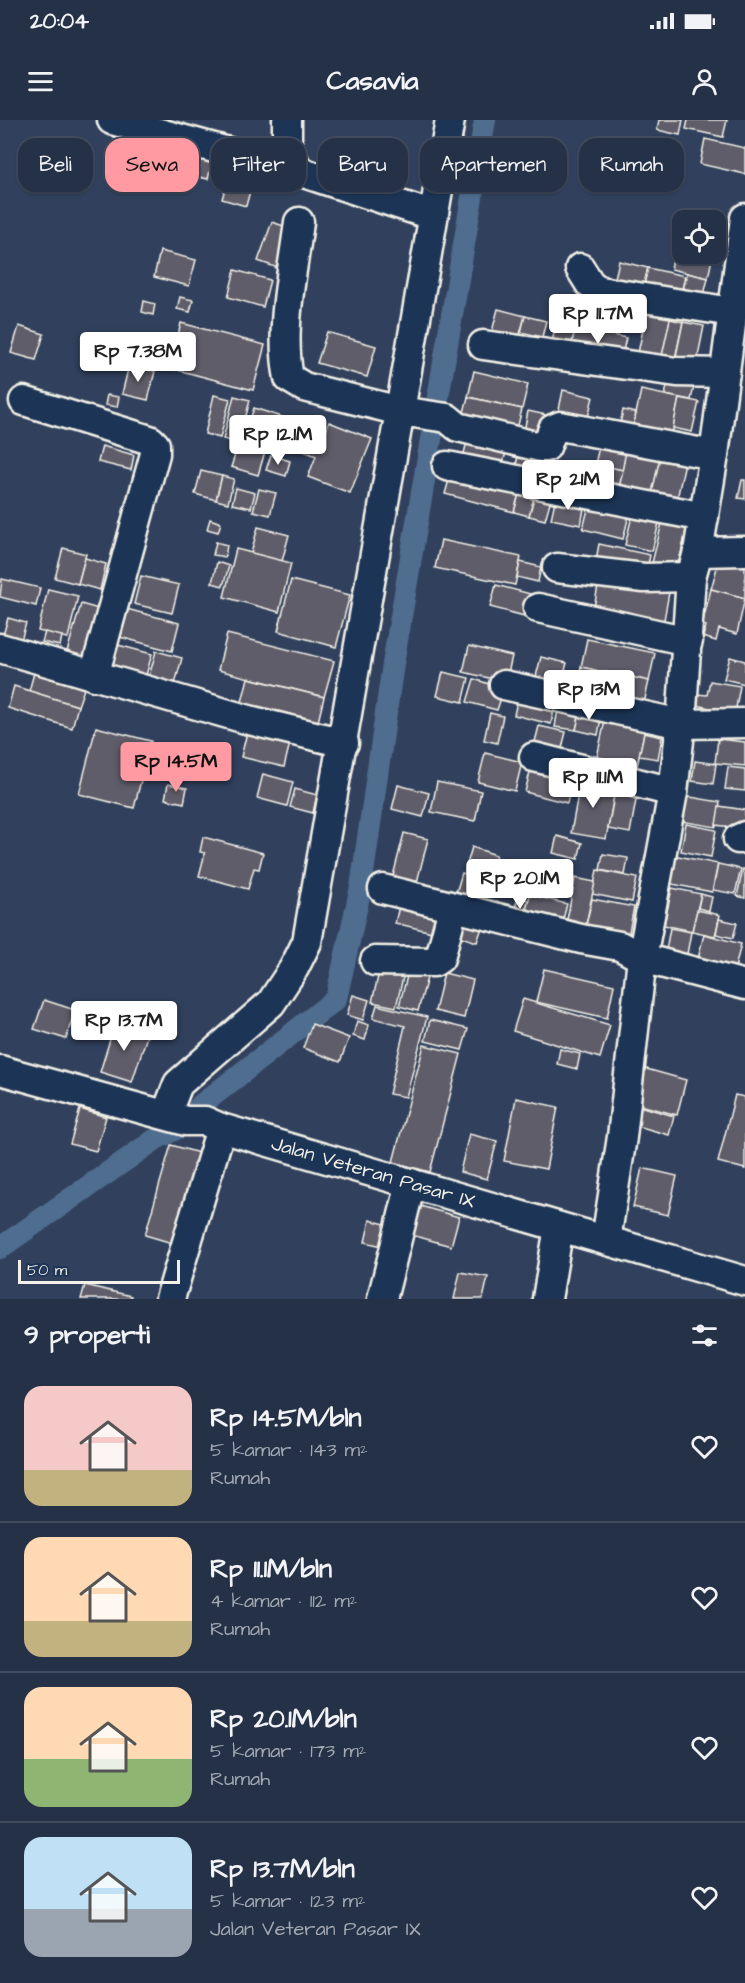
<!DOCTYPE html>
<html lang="id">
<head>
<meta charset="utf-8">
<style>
	:root { --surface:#253146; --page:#2d394d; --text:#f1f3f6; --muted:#a3a9b3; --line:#424c5f; --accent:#ff9aa2 }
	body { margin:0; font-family:"Architects Daughter",sans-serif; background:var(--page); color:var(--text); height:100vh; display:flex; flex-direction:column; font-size:22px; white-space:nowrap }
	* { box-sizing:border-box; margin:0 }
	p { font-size:20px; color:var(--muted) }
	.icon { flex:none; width:33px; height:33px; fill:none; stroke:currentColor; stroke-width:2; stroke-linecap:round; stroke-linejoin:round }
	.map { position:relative; height:1179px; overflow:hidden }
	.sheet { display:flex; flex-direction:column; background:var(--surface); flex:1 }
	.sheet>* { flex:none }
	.banner { position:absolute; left:18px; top:18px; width:710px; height:54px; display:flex; gap:12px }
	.buttons { position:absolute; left:672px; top:90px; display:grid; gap:12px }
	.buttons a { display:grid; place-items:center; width:54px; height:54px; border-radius:12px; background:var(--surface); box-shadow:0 2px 4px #0004,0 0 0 2px var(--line); font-size:30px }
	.scale { position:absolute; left:18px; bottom:15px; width:162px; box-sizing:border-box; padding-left:6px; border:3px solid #f4f1e8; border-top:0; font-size:16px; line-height:21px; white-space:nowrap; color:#f4f1e8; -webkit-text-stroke:4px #1d3557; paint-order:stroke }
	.price { position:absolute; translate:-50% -51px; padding:0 14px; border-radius:6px; background:#fff; color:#222; font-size:20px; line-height:39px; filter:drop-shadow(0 2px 3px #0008) }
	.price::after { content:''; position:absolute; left:50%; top:36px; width:18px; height:14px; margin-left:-9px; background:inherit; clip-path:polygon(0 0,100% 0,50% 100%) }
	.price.active { background:var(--accent); color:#111 }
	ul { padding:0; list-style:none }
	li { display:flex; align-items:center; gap:18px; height:150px; padding:0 24px }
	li+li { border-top:2px solid var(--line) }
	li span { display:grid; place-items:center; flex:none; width:168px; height:120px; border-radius:18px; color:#555 }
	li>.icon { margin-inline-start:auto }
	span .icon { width:72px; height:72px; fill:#fffc; stroke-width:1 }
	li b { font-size:26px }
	h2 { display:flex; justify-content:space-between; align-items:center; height:72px; padding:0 24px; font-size:26px }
	.tag { padding:0 21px; border-radius:18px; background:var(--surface); box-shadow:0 2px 4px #0004,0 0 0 2px var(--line); font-size:21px; line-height:54px }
	.tag.active { background:var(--accent); color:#111 }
	.status { display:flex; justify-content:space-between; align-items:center; height:42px; padding:0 30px; background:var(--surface); direction:ltr }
	.status svg { height:16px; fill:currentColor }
	header { display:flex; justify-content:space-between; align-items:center; height:78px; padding:0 24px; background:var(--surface); font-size:27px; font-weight:700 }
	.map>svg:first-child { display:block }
</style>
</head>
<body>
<div class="status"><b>20:04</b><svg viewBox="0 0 49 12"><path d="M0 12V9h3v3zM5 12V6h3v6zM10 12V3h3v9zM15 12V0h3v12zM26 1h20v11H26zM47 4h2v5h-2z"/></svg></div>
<header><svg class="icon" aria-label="menu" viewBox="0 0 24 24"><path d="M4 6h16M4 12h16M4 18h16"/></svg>Casavia<svg class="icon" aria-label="person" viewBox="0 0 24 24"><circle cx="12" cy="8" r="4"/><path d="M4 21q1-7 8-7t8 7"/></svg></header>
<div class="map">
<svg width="745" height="1179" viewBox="0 0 745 1179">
	<rect width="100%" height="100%" fill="#31415d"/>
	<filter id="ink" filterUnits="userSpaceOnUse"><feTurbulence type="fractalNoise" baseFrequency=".0167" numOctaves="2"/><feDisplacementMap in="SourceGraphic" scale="12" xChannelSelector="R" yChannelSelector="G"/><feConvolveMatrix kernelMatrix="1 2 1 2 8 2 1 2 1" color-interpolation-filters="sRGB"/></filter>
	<g filter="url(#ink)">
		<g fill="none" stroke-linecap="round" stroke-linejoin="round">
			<polyline stroke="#4f6d8f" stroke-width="22" points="0,1128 156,1019 186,1004 201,985 336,879 361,767 393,544 485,0"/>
		</g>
		<g fill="#605d6a" stroke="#f4f1e8" stroke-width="1.5">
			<polygon points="659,0 683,0 680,15 657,10"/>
			<polygon points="688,0 727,0 723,17 686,9"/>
			<polygon points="705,19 745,28 745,54 700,44"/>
			<polygon points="196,33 213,38 208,59 190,55"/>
			<polygon points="226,65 250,71 246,86 222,79"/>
			<polygon points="272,102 295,110 281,149 258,141"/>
			<polygon points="676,124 682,126 682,134 713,134 708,158 671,149"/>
			<polygon points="160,131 196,140 189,166 154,157"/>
			<polygon points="619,141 648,148 642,173 613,167"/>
			<polygon points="648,148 685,156 679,182 642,173"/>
			<polygon points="235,150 270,160 263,187 228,177"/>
			<polygon points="687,153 708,158 704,175 683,170"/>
			<polygon points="180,177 193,180 190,192 177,189"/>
			<polygon points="144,181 155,184 153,195 142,192"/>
			<polygon points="649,181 673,186 662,238 638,233"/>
			<polygon points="498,189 525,196 518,222 491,215"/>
			<polygon points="525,196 546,201 542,217 521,212"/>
			<polygon points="670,199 683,202 673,248 660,245"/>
			<polygon points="683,202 704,206 696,246 675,241"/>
			<polygon points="181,203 265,225 253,270 170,248"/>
			<polygon points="556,205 575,210 569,235 550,230"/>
			<polygon points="19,206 44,214 36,240 11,233"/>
			<polygon points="576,206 626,218 620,244 570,231"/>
			<polygon points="327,212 376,226 367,257 317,243"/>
			<polygon points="129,245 155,251 148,280 122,274"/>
			<polygon points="474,251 528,264 522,289 468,277"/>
			<polygon points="669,257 695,262 691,280 665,275"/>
			<polygon points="563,270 593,277 586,305 557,299"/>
			<polygon points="641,270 679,278 672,316 633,308"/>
			<polygon points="107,275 119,277 117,287 105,285"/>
			<polygon points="214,275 230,279 220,318 205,314"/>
			<polygon points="234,276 250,280 239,323 223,319"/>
			<polygon points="468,277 522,289 515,317 461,304"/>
			<polygon points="679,278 699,282 692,312 673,308"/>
			<polygon points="254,288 282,297 273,322 245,314"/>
			<polygon points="623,290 636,293 631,316 618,313"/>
			<polygon points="528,291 551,296 544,327 522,322"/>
			<polygon points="329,302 372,319 350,373 308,357 316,336 302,330 309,310 324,316"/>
			<polygon points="469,315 508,325 500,354 461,344"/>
			<polygon points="241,317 267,325 258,355 231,347"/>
			<polygon points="601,318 628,323 623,350 595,344"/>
			<polygon points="102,326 134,335 131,350 98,342"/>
			<polygon points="520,328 540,333 534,358 514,353"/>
			<polygon points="626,331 660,337 651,379 618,373"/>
			<polygon points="661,333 686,338 677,379 652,373"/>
			<polygon points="271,335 290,341 286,356 266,350"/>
			<polygon points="595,344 623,350 617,376 590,370"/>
			<polygon points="452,349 521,367 514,392 445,374"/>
			<polygon points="201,351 222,356 216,380 195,374"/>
			<polygon points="222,356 234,359 228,383 216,380"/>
			<polygon points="742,360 745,360 745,379 738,378"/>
			<polygon points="521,367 536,371 529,396 514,392"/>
			<polygon points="236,368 255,373 251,388 232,384"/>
			<polygon points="259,369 276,373 270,395 253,391"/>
			<polygon points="536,371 552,375 545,400 529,396"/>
			<polygon points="556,376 585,383 581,405 551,399"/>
			<polygon points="589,385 629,395 623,419 583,409"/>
			<polygon points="664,395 689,401 676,453 651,447"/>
			<polygon points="632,396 659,403 652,431 625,425"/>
			<polygon points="210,399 221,403 218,412 207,409"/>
			<polygon points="258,407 289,415 282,441 251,433"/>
			<polygon points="441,420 521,437 515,465 435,448"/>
			<polygon points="216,422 227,425 225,437 213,435"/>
			<polygon points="599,424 650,435 646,455 595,445"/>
			<polygon points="63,428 86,434 78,464 55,458"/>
			<polygon points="236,429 291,443 279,492 224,477"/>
			<polygon points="720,437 745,444 745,478 711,469"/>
			<polygon points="85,438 106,444 100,470 78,464"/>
			<polygon points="217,442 229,446 223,466 212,463"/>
			<polygon points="520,442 541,447 538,462 517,457"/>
			<polygon points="600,455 670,467 662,511 592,499"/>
			<polygon points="141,456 179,465 172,493 134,484"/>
			<polygon points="2,459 40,468 36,486 0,477"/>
			<polygon points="291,460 350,475 336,527 278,511"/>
			<polygon points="496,465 538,476 532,498 490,487"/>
			<polygon points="48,469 78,476 68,518 38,511"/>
			<polygon points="711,469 745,478 737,514 719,509 716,521 703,517 706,506 702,505"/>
			<polygon points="81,484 109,492 94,544 66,535"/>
			<polygon points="123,488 179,503 172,531 116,516"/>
			<polygon points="8,498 26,503 18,531 0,526"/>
			<polygon points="45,512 62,516 60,526 42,522"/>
			<polygon points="227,514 334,541 324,577 218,550"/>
			<polygon points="587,519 655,533 649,561 581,547"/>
			<polygon points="118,525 152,534 143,566 109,556"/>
			<polygon points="469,526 512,536 506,562 463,552"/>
			<polygon points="156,531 182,538 172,575 146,568"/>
			<polygon points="541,537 567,543 558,575 533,568"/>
			<polygon points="730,537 745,541 745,564 724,559"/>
			<polygon points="581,547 595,550 589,580 575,577"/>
			<polygon points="443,552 469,558 463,582 437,576"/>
			<polygon points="604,552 626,556 620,587 597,583"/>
			<polygon points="34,553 84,569 78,586 29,571"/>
			<polygon points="626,556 649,561 642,592 620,587"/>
			<polygon points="248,558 324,577 316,610 240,590"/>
			<polygon points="474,559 504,569 497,590 467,582"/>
			<polygon points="710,561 740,566 735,593 695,585 697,574 707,575"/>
			<polygon points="14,566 78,586 72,608 8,588"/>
			<polygon points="518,577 555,586 551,604 514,595"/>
			<polygon points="559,583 581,588 576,610 555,607"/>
			<polygon points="581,588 602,592 598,615 576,610"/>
			<polygon points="490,593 503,596 497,623 484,620"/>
			<polygon points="606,596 646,604 637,646 597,637"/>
			<polygon points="539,606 566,612 559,640 532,634"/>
			<polygon points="96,607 151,621 134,688 79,674"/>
			<polygon points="248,608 291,619 284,647 241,637"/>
			<polygon points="644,613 662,617 658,639 639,636"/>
			<polygon points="718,619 745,622 745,646 715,643"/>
			<polygon points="485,633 522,642 515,671 478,662"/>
			<polygon points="533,640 575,650 567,683 525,672"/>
			<polygon points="695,641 716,644 713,664 692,661"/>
			<polygon points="728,647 745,649 745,671 725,669"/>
			<polygon points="263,654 293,662 287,686 257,678"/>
			<polygon points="581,658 616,665 606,719 571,713"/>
			<polygon points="437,662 481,671 475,701 431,692"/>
			<polygon points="168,664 187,668 184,683 165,679"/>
			<polygon points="398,665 429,673 423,697 392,689"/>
			<polygon points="295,669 317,675 313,693 290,687"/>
			<polygon points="615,671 637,675 630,713 608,709"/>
			<polygon points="684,676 720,682 716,707 680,701"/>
			<polygon points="719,686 745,690 745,709 716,705"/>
			<polygon points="686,704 716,710 711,737 681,731"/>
			<polygon points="404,713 428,719 415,770 391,764"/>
			<polygon points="557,716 582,723 578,739 553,733"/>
			<polygon points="203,717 263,733 259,749 254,748 248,769 199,756 205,733 200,732"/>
			<polygon points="472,727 496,735 489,759 465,751"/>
			<polygon points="603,734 628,738 625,755 600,750"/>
			<polygon points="673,735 718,744 712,772 667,763"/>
			<polygon points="499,739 520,744 513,774 490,769"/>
			<polygon points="718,744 741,749 735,774 713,770"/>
			<polygon points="743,749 745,749 745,778 737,776"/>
			<polygon points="597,750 637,758 632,782 592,774"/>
			<polygon points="462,753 481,758 472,789 453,783"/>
			<polygon points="575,758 595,762 584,814 565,810"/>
			<polygon points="672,768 701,774 692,811 664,805"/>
			<polygon points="701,774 712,777 709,791 698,788"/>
			<polygon points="530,775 567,784 561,807 524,798"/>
			<polygon points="518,777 528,780 522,803 512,800"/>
			<polygon points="401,778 446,789 440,814 395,803"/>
			<polygon points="592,779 634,787 627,822 584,814"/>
			<polygon points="697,790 720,795 715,816 692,811"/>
			<polygon points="458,794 484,802 477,822 452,814"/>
			<polygon points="719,799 737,803 733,818 716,814"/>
			<polygon points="670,808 691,812 687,834 666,830"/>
			<polygon points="704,814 741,824 733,856 696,847"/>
			<polygon points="381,844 405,849 396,887 372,882"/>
			<polygon points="409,849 428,854 418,891 399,886"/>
			<polygon points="544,849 614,865 607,898 536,882"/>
			<polygon points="444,853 473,860 464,898 435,891"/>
			<polygon points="353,875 369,880 363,900 347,895"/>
			<polygon points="523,879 610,905 600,938 513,911"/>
			<polygon points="44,880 75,890 66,919 34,909"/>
			<polygon points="377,885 427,897 406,977 389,974 405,906 373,898"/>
			<polygon points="430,900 468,909 462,930 425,921"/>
			<polygon points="357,901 369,905 365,920 353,916"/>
			<polygon points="115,903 148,913 132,962 100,952"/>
			<polygon points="312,904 349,918 340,942 303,928"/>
			<polygon points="424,925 461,934 430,1052 393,1042"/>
			<polygon points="560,929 580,934 577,949 557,944"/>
			<polygon points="643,948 686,960 677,995 633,983"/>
			<polygon points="735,975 745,977 745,1049 718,1042"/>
			<polygon points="516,978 558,987 546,1049 504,1041"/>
			<polygon points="639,986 674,996 669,1015 634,1005"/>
			<polygon points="80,989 106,997 96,1031 70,1024"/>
			<polygon points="469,1014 497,1021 487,1059 460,1052"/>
			<polygon points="171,1025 206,1035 179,1125 145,1115"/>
			<polygon points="642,1048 677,1056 668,1095 633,1087"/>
			<polygon points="420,1086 459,1097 451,1126 412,1115"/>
			<polygon points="370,1100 396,1107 391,1128 365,1122"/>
			<polygon points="460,1152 488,1157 483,1179 454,1179"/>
			<polygon points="85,1165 131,1176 130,1179 81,1179"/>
		</g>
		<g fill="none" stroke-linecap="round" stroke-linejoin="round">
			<g stroke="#f4f1e8" stroke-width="33">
				<g id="minor">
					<polyline points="112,0 298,51 431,95"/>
					<polyline points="287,0 287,25 298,51"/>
					<path d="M299 102C293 151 279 209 289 258L304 267 400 291 450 0"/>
					<polyline points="580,148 590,164 600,171 732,192"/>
					<polyline points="483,225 677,252 725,253"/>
					<polyline points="24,281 150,320 155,325 155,334 94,556"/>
					<polyline points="447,346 704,397"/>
					<polyline points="698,432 745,431"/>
					<polyline points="557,448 644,458 691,457"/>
					<polyline points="538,488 688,521"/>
					<polyline points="0,528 249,600 344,623"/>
					<polyline points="504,565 681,604 745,603"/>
					<polyline points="534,637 673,672"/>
					<polyline points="738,719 745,716"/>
					<polyline points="383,769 581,819 620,826 642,838 745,865"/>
					<polyline points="375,841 434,842 440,838 453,788"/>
					<path id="s1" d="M0 950 186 1001H205L221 1008 745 1161"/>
					<polyline points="166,995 178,964 271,883 294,848 307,822 400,291 447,298 458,307 540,327 546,327 553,309 560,306 714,335"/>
					<polyline points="606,1120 622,1017 642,838 673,672 681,604 691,457 698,432 714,335 745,98"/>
					<polyline points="170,1179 221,1008"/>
					<polyline points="382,1179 411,1063"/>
					<polyline points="547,1179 559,1107"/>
				</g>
			</g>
			<use href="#minor" stroke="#1d3557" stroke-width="28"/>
		</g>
	</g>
	<g text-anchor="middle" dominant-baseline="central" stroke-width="6" stroke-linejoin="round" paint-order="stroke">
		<g font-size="20" fill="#f4f1e8" stroke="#1d3557">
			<text stroke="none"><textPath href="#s1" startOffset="388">Jalan Veteran Pasar IX</textPath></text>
		</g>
	</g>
</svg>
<div class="buttons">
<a><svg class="icon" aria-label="locate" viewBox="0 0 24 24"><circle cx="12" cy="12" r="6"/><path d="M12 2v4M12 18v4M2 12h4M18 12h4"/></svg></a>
</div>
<div class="scale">50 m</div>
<b class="price" style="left:598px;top:225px">Rp 11.7M</b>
<b class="price" style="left:138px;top:263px">Rp 7.38M</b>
<b class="price" style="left:278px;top:346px">Rp 12.1M</b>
<b class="price" style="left:568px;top:391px">Rp 21M</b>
<b class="price" style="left:589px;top:601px">Rp 13M</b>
<b class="price active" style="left:176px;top:673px">Rp 14.5M</b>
<b class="price" style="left:593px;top:689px">Rp 11.1M</b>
<b class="price" style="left:520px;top:790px">Rp 20.1M</b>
<b class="price" style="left:124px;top:932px">Rp 13.7M</b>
<div class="banner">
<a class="tag">Beli</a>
<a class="tag active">Sewa</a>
<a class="tag">Filter</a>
<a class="tag">Baru</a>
<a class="tag">Apartemen</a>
<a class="tag">Rumah</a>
</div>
</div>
<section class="sheet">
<h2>9 properti<svg class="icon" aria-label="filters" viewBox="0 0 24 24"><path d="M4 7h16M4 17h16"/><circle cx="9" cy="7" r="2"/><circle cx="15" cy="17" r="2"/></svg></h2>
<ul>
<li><span style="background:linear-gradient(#f6c9c9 70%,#c2b280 0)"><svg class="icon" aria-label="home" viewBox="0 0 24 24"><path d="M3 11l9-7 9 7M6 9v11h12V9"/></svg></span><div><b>Rp 14.5M/bln</b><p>5 kamar · 143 m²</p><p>Rumah</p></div><svg class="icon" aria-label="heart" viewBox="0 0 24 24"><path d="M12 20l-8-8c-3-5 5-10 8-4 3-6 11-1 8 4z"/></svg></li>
<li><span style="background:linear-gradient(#ffd9b3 70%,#c2b280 0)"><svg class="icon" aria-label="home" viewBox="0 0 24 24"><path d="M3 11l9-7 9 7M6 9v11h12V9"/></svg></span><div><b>Rp 11.1M/bln</b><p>4 kamar · 112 m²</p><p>Rumah</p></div><svg class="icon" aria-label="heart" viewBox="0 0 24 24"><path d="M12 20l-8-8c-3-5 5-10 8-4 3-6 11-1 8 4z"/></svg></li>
<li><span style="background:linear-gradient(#ffd9b3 60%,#8fb573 0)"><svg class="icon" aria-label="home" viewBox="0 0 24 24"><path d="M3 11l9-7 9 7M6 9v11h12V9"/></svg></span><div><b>Rp 20.1M/bln</b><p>5 kamar · 173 m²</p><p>Rumah</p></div><svg class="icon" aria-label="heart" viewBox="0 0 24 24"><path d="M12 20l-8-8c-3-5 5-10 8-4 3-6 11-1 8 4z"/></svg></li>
<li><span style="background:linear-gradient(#bfe0f5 60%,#9aa5b1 0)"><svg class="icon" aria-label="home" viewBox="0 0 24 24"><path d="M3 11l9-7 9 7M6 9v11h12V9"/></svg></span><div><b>Rp 13.7M/bln</b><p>5 kamar · 123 m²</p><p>Jalan Veteran Pasar IX</p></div><svg class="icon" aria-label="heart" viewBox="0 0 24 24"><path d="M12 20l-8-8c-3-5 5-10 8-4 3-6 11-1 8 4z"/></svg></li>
</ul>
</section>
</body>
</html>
